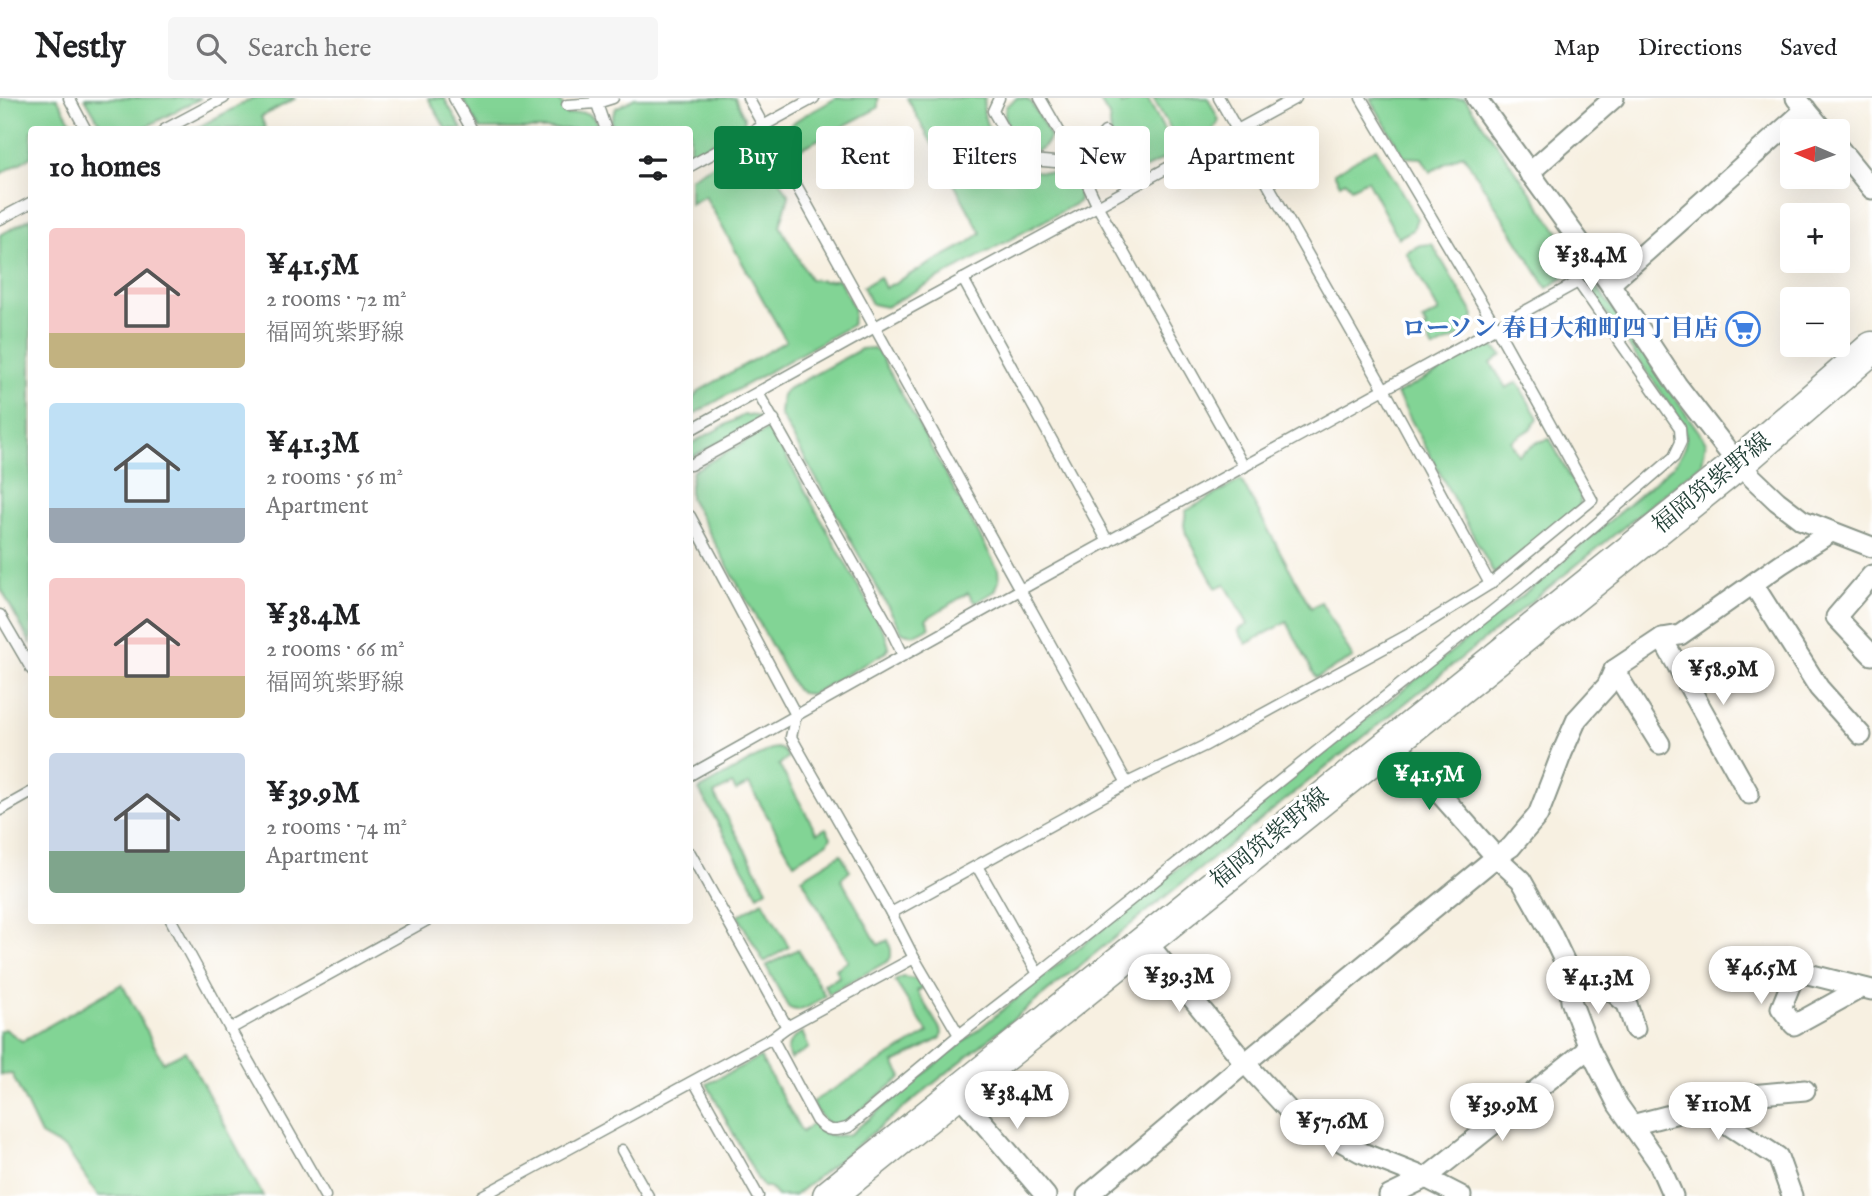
<!DOCTYPE html>
<html lang="en">
<head>
<meta charset="utf-8">
<style>
	:root { --surface:#fff; --page:#f6f6f6; --text:#202124; --muted:#757577; --line:#e0e0e0; --accent:#0b8043 }
	body { margin:0; font-family:"IM FELL English","Noto Serif JP",serif; background:var(--page); color:var(--text); height:100vh; display:flex; flex-direction:column; font-size:26px; white-space:nowrap }
	* { box-sizing:border-box; margin:0 }
	p { font-size:23px; color:var(--muted) }
	.icon { flex:none; width:38px; height:38px; fill:none; stroke:currentColor; stroke-width:2; stroke-linecap:round; stroke-linejoin:round }
	.map { position:relative; flex:1; overflow:hidden }
	.sheet { position:absolute; left:28px; top:28px; width:665px; height:798px; display:flex; flex-direction:column; background:var(--surface); border-radius:7px; box-shadow:0 7px 28px #0002 }
	.sheet>* { flex:none }
	.guide { position:absolute; left:714px; top:28px; width:665px; height:63px; display:flex; gap:14px }
	.needle { width:46px; rotate:272deg }
	.fabs { position:absolute; left:1780px; top:21px; display:grid; gap:14px }
	.fabs a { display:grid; place-items:center; width:70px; height:70px; border-radius:7px; background:var(--surface); box-shadow:0 7px 28px #0002; font-size:35px }
	.price { position:absolute; translate:-50% -60px; padding:0 16px; border-radius:24px; background:#fff; color:#222; font-size:23px; line-height:46px; filter:drop-shadow(0 2px 4px #0008) }
	.price::after { content:''; position:absolute; left:50%; top:42px; width:21px; height:16px; margin-left:-10px; background:inherit; clip-path:polygon(0 0,100% 0,50% 100%) }
	.price.active { background:var(--accent); color:#fff }
	ul { padding:0; list-style:none }
	li { display:flex; align-items:center; gap:21px; height:175px; padding:0 21px }
	li span { display:grid; place-items:center; flex:none; width:196px; height:140px; border-radius:7px; color:#555 }
	li>.icon { margin-inline-start:auto }
	span .icon { width:84px; height:84px; fill:#fffc; stroke-width:1 }
	li b { font-size:30px }
	h2 { display:flex; justify-content:space-between; align-items:center; height:84px; padding:0 21px; font-size:30px }
	.chip { padding:0 24px; border-radius:7px; background:var(--surface); box-shadow:0 7px 28px #0002; font-size:24px; line-height:63px }
	.chip.active { background:var(--accent); color:#fff }
	header { display:flex; align-items:center; gap:42px; box-sizing:border-box; height:98px; padding:0 35px; background:var(--surface); border-bottom:2px solid var(--line) }
	header strong { font-size:33px }
	nav { display:flex; gap:38px; margin-inline-start:auto; font-size:24px }
	.search { width:490px; height:63px; background:var(--page); display:flex; align-items:center; gap:18px; box-sizing:border-box; padding:0 24px; border-radius:7px; color:var(--muted); font-size:26px }
	.map>svg:first-child { display:block }
</style>
</head>
<body>
<header>
<strong>Nestly</strong>
<div class="search"><svg class="icon" aria-label="search" viewBox="0 0 24 24"><circle cx="10" cy="10" r="6"/><path d="M15 15l6 6"/></svg>Search here</div>
<nav><a>Map</a><a>Directions</a><a>Saved</a></nav>
</header>
<div class="map">
<svg width="1872" height="1098" viewBox="0 0 1872 1098">
	<rect width="100%" height="100%" fill="#fff"/>
	<filter id="ink" filterUnits="userSpaceOnUse"><feTurbulence type="fractalNoise" baseFrequency=".0143" numOctaves="2"/><feDisplacementMap in="SourceGraphic" scale="14" xChannelSelector="R" yChannelSelector="G"/><feConvolveMatrix kernelMatrix="1 2 1 2 8 2 1 2 1" color-interpolation-filters="sRGB"/></filter>
	<filter id="wash" filterUnits="userSpaceOnUse"><feTurbulence type="fractalNoise" baseFrequency=".00686" numOctaves="4" result="noise"/><feDisplacementMap in="SourceGraphic" scale="28" xChannelSelector="R" yChannelSelector="G"/><feGaussianBlur stdDeviation="1.57" result="paint"/><feColorMatrix in="noise" values="0 0 0 0 0 0 0 0 0 0 0 0 0 0 0 0 0 1.4 0 .05"/><feComposite in="paint" operator="in"/></filter>
	<g filter="url(#wash)">
		<rect width="100%" height="100%" fill="#f7f0e1"/>
		<g fill="#82d495" stroke="#508864" stroke-width="2">
			<polygon points="0,0 57,0 75,31 32,32 31,59 0,76"/>
			<polygon points="85,0 201,0 142,31 103,31"/>
			<polygon points="253,0 296,0 261,19 266,31 195,31"/>
			<polygon points="428,0 444,0 462,31 446,31"/>
			<path d="M462 0H559L567 17C583 12 594 13 599 31H480Z"/>
			<polygon points="635,0 735,0 745,22 740,29 690,57 690,32 613,31 611,22 616,10"/>
			<path d="M836 0H878V10L789 57C774 35 787 28 805 17 816 12 826 6 836 0Z"/>
			<path d="M907 0H985C977 24 1002 53 1015 71L1055 75 1074 79 1079 91V104L886 209 872 206 863 189 880 179 885 190 965 147 981 135Z"/>
			<path d="M1017 0 1026 1 1031 4 1050 38C1045 50 1039 55 1025 54 1014 44 1001 23 1006 8Z"/>
			<polygon points="1098,0 1118,0 1122,7 1135,0 1141,0 1142,2 1147,0 1176,54 1116,86 1105,88 1097,85 1095,80 1111,35 1109,18"/>
			<path d="M1153 0H1208L1219 22C1214 38 1195 44 1182 51Z"/>
			<path d="M1370 0 1465 1 1706 344 1702 366 794 1098H777L769 1089H763L757 1080 707 986 760 959 802 1034 812 1026C823 1038 835 1040 850 1036L1129 809 1539 484 1674 367C1685 351 1690 342 1681 323L1579 176 1574 173 1547 190 1463 56 1430 74 1422 60 1404 59Z"/>
			<polygon points="753,50 764,54 789,98 780,128 810,181 825,183 839,181 854,211 852,227 690,318 690,304 699,293 786,243 705,98 690,106 690,80 740,52"/>
			<polygon points="1376,50 1417,120 1413,132 1398,140 1367,82 1351,90 1345,83 1340,86 1334,75"/>
			<polygon points="31,120 31,546 0,489 0,137"/>
			<path d="M1432 146 1474 217C1472 236 1449 243 1433 251L1424 232 1427 230 1423 222 1439 214 1406 154 1420 147Z"/>
			<polygon points="1489,246 1502,257 1491,265 1506,290 1517,284 1538,320 1530,331 1511,343 1518,357 1538,344 1550,341 1581,400 1579,410 1494,476 1397,296"/>
			<path d="M873 250 878 253 998 471 999 483 995 493 975 505 968 495 926 521 930 529C919 536 914 539 902 534L780 316 782 297 786 292 861 251Z"/>
			<polygon points="744,317 756,318 762,321 690,360 690,346"/>
			<polygon points="770,330 885,536 889,549 886,554 812,596 801,595 795,590 690,400 690,387 693,373"/>
			<polygon points="1241,382 1311,510 1321,504 1353,560 1316,580 1287,524 1246,546 1238,532 1248,526 1225,486 1216,490 1186,436 1184,427 1186,413"/>
			<polygon points="777,650 783,652 788,659 779,667 817,735 826,730 831,739 828,744 794,765 749,686 736,693 732,686 714,696 767,791 758,797 699,692 771,651"/>
			<polygon points="841,756 850,773 841,781 878,847 888,842 891,852 891,859 888,863 829,896 824,887 839,879 836,871 848,863 802,780"/>
			<polygon points="763,803 789,849 764,864 738,818"/>
			<path d="M798 851 825 898C814 905 800 918 788 909L766 868Z"/>
			<path d="M902 879 916 881 923 890 917 893 942 934 941 940 894 965 902 979 844 1025C826 1031 820 1019 812 1004L928 935 895 883Z"/>
			<polygon points="122,886 163,964 185,953 263,1098 98,1098 67,1052 41,1037 12,976 0,977 0,933 5,931 22,943"/>
			<path d="M802 934 809 950 790 961C784 948 791 941 802 934Z"/>
		</g>
	</g>
	<g filter="url(#ink)">
		<g fill="none" stroke-linecap="round" stroke-linejoin="round">
			<g stroke="#8b968a" stroke-width="13">
				<g id="service">
					<polyline points="69,0 86,32"/>
					<polyline points="454,0 472,32"/>
					<polyline points="595,0 606,32"/>
					<polyline points="748,0 1127,685"/>
					<polyline points="999,0 993,13 1020,61 1078,66 1105,34"/>
					<polyline points="1040,0 1078,66 1098,109 1244,369"/>
					<polyline points="1219,0 1384,291 1490,486"/>
					<polyline points="567,7 597,5 613,0"/>
					<polyline points="164,32 224,0"/>
					<polyline points="690,68 814,0"/>
					<polyline points="0,121 32,104"/>
					<polyline points="963,181 1108,444"/>
					<polyline points="758,295 891,532 903,557"/>
					<polyline points="690,332 875,229 1296,0"/>
					<polyline points="690,367 774,321"/>
					<polyline points="690,418 796,617 791,639 891,815"/>
					<polyline points="0,517 32,572"/>
					<polyline points="690,677 1020,492 1578,184 1680,330 1681,344 1674,359 1535,479 1038,876 959,937"/>
					<polyline points="0,712 32,694"/>
					<polyline points="690,755 787,929"/>
					<polyline points="977,768 1038,876"/>
					<polyline points="171,822 230,931 325,1098"/>
					<polyline points="230,931 427,822"/>
					<path d="M772 940 816 1022C827 1034 835 1034 849 1029L959 937 914 860"/>
					<polyline points="694,983 758,1098"/>
					<polyline points="622,1052 648,1098"/>
					<polyline points="482,1098 772,940 787,929 914,860 891,815 1127,685 1204,648 1406,538 1490,486 1592,402 1496,229 1361,0"/>
				</g>
			</g>
			<g stroke="#8b968a" stroke-width="23">
				<g id="minor">
					<polyline points="1476,0 1610,186 1677,287 1738,366 1777,403 1802,422 1872,449"/>
					<polyline points="1796,0 1824,33"/>
					<polyline points="1838,49 1872,91"/>
					<polyline points="1529,75 1614,0"/>
					<polyline points="1610,186 1806,11"/>
					<polyline points="1872,477 1836,519 1872,557"/>
					<polyline points="1753,486 1819,590 1861,637"/>
					<polyline points="1662,540 1749,696"/>
					<polyline points="1614,572 1660,646"/>
					<polyline points="1393,643 1496,759 1521,782 1551,835 1568,871 1571,903 1589,950 1618,1007 1658,1064 1673,1098"/>
					<polyline points="1145,842 1245,965 1293,1017 1360,1054 1426,1080 1461,1098"/>
					<polyline points="1568,871 1599,882 1627,906 1635,931"/>
					<polyline points="1861,890 1794,927 1781,910 1796,873 1872,892"/>
					<polyline points="957,994 1046,1098"/>
					<polyline points="1701,1009 1751,997 1805,992"/>
					<polyline points="1632,1027 1701,1009 1778,1059 1792,1098"/>
					<polyline points="1087,1098 1245,965 1496,759 1511,749 1538,717 1562,655 1577,621 1607,588 1614,572 1662,540 1680,537 1781,466 1831,434"/>
					<polyline points="1389,1098 1426,1080 1589,950"/>
				</g>
			</g>
			<g stroke="#8b968a" stroke-width="35">
				<polyline id="primary" points="829,1098 1738,366 1872,250"/>
			</g>
			<use href="#service" stroke="#fff" stroke-width="10"/>
			<use href="#minor" stroke="#fff" stroke-width="19"/>
			<use href="#primary" stroke="#fff" stroke-width="32"/>
		</g>
	</g>
	<defs>
		<g id="supermarket-ring" transform="scale(1.75)"><circle r="9.5" fill="#fff" stroke="#3f7fe0" stroke-width="1.5"/><path d="M-6-5.5h2.5l.6 2H6L4.5 2H-2.5L-4.4-4H-6ZM-1.5 3.2a1.3 1.3 0 1 0 .1 0ZM3 3.2a1.3 1.3 0 1 0 .1 0Z" fill="#3f7fe0"/></g>
	</defs>
	<g fill-rule="evenodd">
		<use href="#supermarket-ring" x="1743" y="231"/>
	</g>
	<g text-anchor="middle" dominant-baseline="central" stroke-width="7" stroke-linejoin="round" paint-order="stroke">
		<g font-size="24" font-weight="bold" fill="#366cbe" stroke="#fff" text-anchor="end">
			<text x="1718" y="231">ローソン 春日大和町四丁目店</text>
		</g>
		<g font-size="24" fill="#1f3d34" stroke="#fff">
			<text transform="translate(1712 386) rotate(-39)">福岡筑紫野線</text>
			<text transform="translate(1270 741) rotate(-39)">福岡筑紫野線</text>
		</g>
	</g>
</svg>
<div class="fabs">
<a><svg class="needle" viewBox="-14 -14 28 28"><path d="M0-13l5 13h-10z" fill="#e53935"/><path d="M0 13l5-13h-10z" fill="#757577"/></svg></a>
<a>+</a>
<a>−</a>
</div>
<b class="price" style="left:1591px;top:195px">¥38.4M</b>
<b class="price" style="left:1723px;top:609px">¥58.9M</b>
<b class="price active" style="left:1429px;top:714px">¥41.5M</b>
<b class="price" style="left:1761px;top:908px">¥46.5M</b>
<b class="price" style="left:1179px;top:916px">¥39.3M</b>
<b class="price" style="left:1598px;top:918px">¥41.3M</b>
<b class="price" style="left:1017px;top:1033px">¥38.4M</b>
<b class="price" style="left:1718px;top:1044px">¥110M</b>
<b class="price" style="left:1502px;top:1045px">¥39.9M</b>
<b class="price" style="left:1332px;top:1061px">¥57.6M</b>
<div class="guide">
<a class="chip active">Buy</a>
<a class="chip">Rent</a>
<a class="chip">Filters</a>
<a class="chip">New</a>
<a class="chip">Apartment</a>
</div>
<section class="sheet">
<h2>10 homes<svg class="icon" aria-label="filters" viewBox="0 0 24 24"><path d="M4 7h16M4 17h16"/><circle cx="9" cy="7" r="2"/><circle cx="15" cy="17" r="2"/></svg></h2>
<ul>
<li><span style="background:linear-gradient(#f6c9c9 75%,#c2b280 0)"><svg class="icon" aria-label="home" viewBox="0 0 24 24"><path d="M3 11l9-7 9 7M6 9v11h12V9"/></svg></span><div><b>¥41.5M</b><p>2 rooms · 72 m²</p><p>福岡筑紫野線</p></div></li>
<li><span style="background:linear-gradient(#bfe0f5 75%,#9aa5b1 0)"><svg class="icon" aria-label="home" viewBox="0 0 24 24"><path d="M3 11l9-7 9 7M6 9v11h12V9"/></svg></span><div><b>¥41.3M</b><p>2 rooms · 56 m²</p><p>Apartment</p></div></li>
<li><span style="background:linear-gradient(#f6c9c9 70%,#c2b280 0)"><svg class="icon" aria-label="home" viewBox="0 0 24 24"><path d="M3 11l9-7 9 7M6 9v11h12V9"/></svg></span><div><b>¥38.4M</b><p>2 rooms · 66 m²</p><p>福岡筑紫野線</p></div></li>
<li><span style="background:linear-gradient(#c9d6e8 70%,#7fa58c 0)"><svg class="icon" aria-label="home" viewBox="0 0 24 24"><path d="M3 11l9-7 9 7M6 9v11h12V9"/></svg></span><div><b>¥39.9M</b><p>2 rooms · 74 m²</p><p>Apartment</p></div></li>
</ul>
</section>
</div>
</body>
</html>
